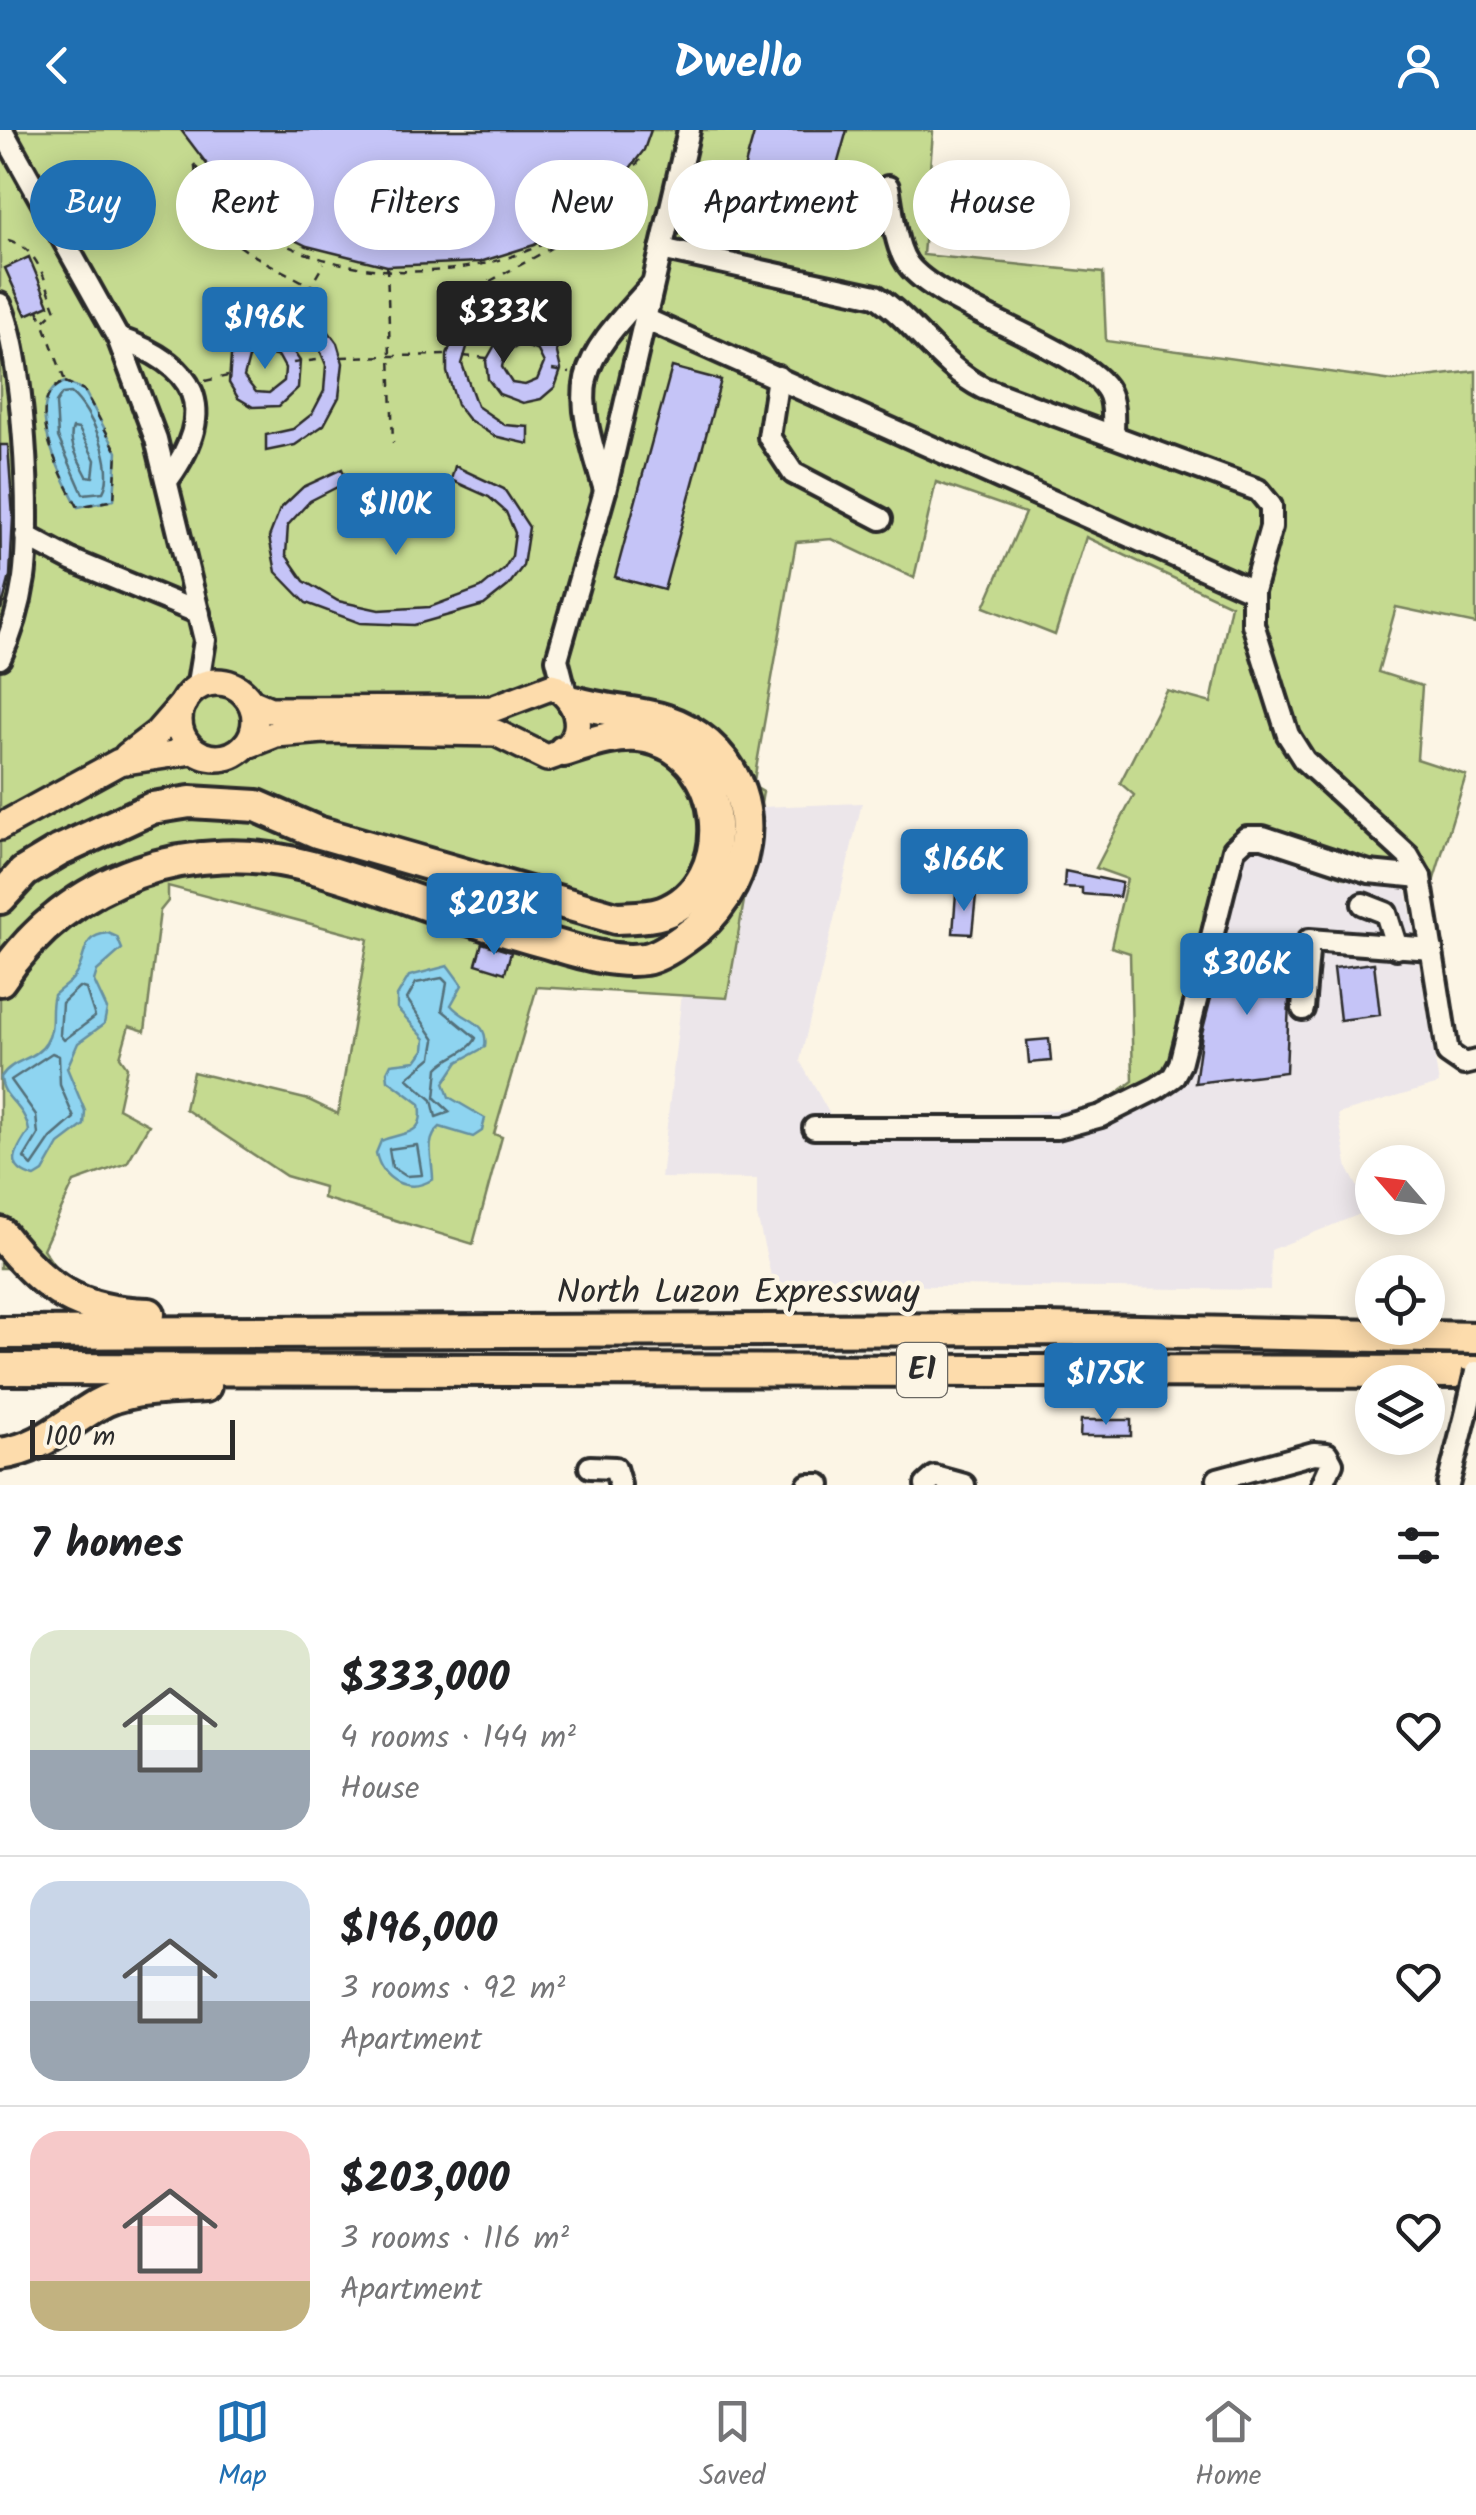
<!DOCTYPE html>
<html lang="en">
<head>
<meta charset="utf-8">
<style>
	:root { --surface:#fff; --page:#f6f6f6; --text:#202124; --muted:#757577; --line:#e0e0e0; --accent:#1f6fb2 }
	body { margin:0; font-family:Kalam,sans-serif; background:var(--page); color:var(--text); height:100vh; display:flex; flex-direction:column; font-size:38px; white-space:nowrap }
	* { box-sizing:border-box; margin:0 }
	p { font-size:32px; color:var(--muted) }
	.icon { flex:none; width:55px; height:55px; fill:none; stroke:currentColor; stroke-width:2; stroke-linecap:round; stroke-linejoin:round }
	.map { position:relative; height:1355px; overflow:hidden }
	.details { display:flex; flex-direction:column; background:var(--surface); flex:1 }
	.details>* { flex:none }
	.top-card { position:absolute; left:30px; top:30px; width:1418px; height:90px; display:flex; gap:20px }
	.needle { width:65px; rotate:298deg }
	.controls { position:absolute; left:1355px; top:1015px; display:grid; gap:20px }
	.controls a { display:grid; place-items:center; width:90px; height:90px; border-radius:50%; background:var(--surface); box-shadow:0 5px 25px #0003; font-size:50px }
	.scale { position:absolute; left:30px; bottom:25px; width:205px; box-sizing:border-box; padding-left:10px; border:5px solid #2b2b2b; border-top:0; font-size:28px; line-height:35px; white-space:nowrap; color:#2b2b2b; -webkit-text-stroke:8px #fcf5e5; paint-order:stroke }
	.price { position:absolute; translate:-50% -85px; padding:0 22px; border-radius:10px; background:var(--accent); color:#fff; font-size:32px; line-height:65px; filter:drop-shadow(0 2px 5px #0008) }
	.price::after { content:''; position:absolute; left:50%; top:60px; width:30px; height:22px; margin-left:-15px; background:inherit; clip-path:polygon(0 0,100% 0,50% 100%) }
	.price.on { background:#222; color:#fff }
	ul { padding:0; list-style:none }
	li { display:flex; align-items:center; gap:30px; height:250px; padding:0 30px }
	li+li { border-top:2px solid var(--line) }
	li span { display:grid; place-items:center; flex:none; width:280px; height:200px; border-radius:30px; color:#555 }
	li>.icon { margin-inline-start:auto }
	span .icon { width:120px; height:120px; fill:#fffc; stroke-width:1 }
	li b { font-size:42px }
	h2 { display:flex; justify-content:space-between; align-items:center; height:120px; padding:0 30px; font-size:42px }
	.chip { padding:0 35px; border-radius:45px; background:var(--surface); box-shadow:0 5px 25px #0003; font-size:35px; line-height:90px }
	.chip.on { background:var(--accent); color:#fff }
	header { display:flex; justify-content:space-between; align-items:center; height:130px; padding:0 30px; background:var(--accent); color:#fff; font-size:45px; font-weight:800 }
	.menu { display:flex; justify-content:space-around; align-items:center; height:140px; border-top:2px solid var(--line); background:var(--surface); font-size:28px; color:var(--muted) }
	.menu a { display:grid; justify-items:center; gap:5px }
	.menu .on { color:var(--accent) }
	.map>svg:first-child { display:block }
</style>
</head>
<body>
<header><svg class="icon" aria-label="back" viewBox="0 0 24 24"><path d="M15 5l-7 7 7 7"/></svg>Dwello<svg class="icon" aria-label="person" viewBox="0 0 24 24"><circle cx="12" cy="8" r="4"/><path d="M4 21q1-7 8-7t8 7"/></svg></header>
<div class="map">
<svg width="1476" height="1355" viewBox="0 0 1476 1355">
	<rect width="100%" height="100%" fill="#fcf5e5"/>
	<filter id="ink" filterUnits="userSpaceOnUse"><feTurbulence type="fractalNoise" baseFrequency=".01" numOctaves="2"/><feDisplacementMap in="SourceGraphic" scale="20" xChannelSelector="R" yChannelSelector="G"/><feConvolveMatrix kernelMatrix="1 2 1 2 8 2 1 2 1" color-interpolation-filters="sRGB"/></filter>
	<g filter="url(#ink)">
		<polygon fill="#ece6ea" points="862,673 800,931 838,999 1100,976 1184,946 1204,781 1238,710 1405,748 1439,954 1338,984 1348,1039 1370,1080 1271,1120 1270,1160 773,1154 757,1086 757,1049 661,1048 682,863 727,867 761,677"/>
		<polygon fill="#c5da90" stroke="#78825e" stroke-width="2.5" points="0,0 923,0 933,2 923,125 1103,143 1106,211 1393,251 1476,241 1476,494 1396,477 1378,542 1422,556 1417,629 1466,645 1434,749 1345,748 1238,711 1204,781 1184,946 1100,976 1133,951 1130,823 1111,817 1127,749 1096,738 1134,665 1120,653 1167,561 1211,573 1231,475 1086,407 1055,505 984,477 1025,383 936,352 914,448 832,409 796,412 753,656 763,662 727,868 537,857 494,1004 502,1007 473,1114 323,1068 324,1057 286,1046 185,979 193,942 309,970 338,984 368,809 168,756 168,771 160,781 145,901 129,896 120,927 127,937 118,978 149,995 127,1033 74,1052 43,1119 56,1138 0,1138"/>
		<g fill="#8ed4f0" stroke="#6690a1" stroke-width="2.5">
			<path d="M65 252 84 260 117 322 114 370 78 377C63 349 19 268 65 252Z"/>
			<path d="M108 803 117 807 122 819 97 841 94 851 107 879 104 894 78 913 67 938 85 981 84 995 59 1014 43 1042 35 1047C4 1039 15 1021 29 1001 25 974 2 970 1 947 12 929 36 930 46 913 56 897 49 881 54 865 60 859 69 854 74 847 89 827 78 806 108 803Z"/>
			<path d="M448 836 462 855 451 875C465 892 489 890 485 917L458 932 444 953 449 967 485 988 482 1001 473 1007 440 997C424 1011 433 1030 433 1049 408 1065 382 1050 376 1023L381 1011C402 1001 426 1008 420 974L388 950 387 942 391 934 416 931 424 920 425 909 397 878V866L409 846Z"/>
		</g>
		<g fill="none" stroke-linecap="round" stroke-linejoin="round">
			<g stroke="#536f7a" stroke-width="2.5">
				<path d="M71 263C92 280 117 338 103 362L83 364 58 307 56 273 62 264Z"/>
				<path d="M73 298 79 299 95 330 93 347 87 346C80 332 67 312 73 298Z"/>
				<path d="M442 848 447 853 442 880 476 908C470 922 448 926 438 938L435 968 450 982 436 987 432 970 407 948 432 927 435 910 407 869 416 853Z"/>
				<polygon points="79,857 86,859 95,887 64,910 60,905 62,873"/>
				<polygon points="52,923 59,926 60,955 74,988 51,1008 32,1036 24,1028 38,1005 36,985 11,950"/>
				<polygon points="417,1015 422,1045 406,1046 392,1037 389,1019"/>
			</g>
		</g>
		<g fill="#c5c4f7" stroke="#2b2b2b" stroke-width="2.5" fill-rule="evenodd">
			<polygon points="181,0 651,0 644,20 607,68 534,115 480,132 387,136 307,116 272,99 234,70"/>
			<polygon points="755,0 847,0 816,110 731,86"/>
			<polygon points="29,127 49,175 26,185 5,138"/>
			<path d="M523 159 524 174 496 179 507 200 533 199 555 214 561 240 555 257 541 269 523 273 499 264 488 249 486 231 500 206 486 184 471 204 462 234 477 276 505 295 529 297V314L494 306 468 289 457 275 447 242V225L460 191 483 171ZM521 214 538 221 544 233 537 250 525 255 512 253 502 237 505 224Z"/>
			<polygon points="261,166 288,168 316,184 337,213 343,233 339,267 324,295 295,315 266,321 266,305 293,299 312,284 324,261 326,235 315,208 297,188 262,182"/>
			<path d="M281 203 300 231 298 258 279 276 253 277 238 268 229 253 231 226 250 208 279 207ZM260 222 279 227 285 238 284 251 269 263 256 262 244 247 249 228Z"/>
			<polygon points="672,237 721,250 664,460 615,447"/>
			<polygon points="0,315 8,315 13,387 10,446 1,480"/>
			<polygon points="455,336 504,359 529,397 523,436 508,456 484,475 414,495 360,493 306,473 276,442 269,407 280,379 303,357 342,339 347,352 310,371 288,395 286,425 304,451 338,471 379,480 430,477 481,458 504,439 512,426 515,403 506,382 489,367 451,350"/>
			<polygon points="1065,741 1122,753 1119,767 1082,764 1082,758 1064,757"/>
			<polygon points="956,763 976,765 972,804 953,803"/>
			<polygon points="482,813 511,822 505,843 476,834"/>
			<polygon points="1223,821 1291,824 1286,942 1195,953 1202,903"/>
			<polygon points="1374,833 1380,885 1340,890 1334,838"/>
			<polygon points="1049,909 1051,931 1029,933 1027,911"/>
			<polygon points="1081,1290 1131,1290 1131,1306 1080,1306"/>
		</g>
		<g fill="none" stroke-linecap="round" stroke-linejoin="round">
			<g stroke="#2b2b2b" stroke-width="28">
				<g id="minor">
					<polyline points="2,0 118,208 156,309 205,510 197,559"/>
					<path d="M888 57C893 80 894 120 911 138 949 180 1085 220 1108 261 1115 274 1113 292 1113 306"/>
					<path d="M661 119 876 166C916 193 940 236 983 258L1258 360 1271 376V397L1253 461V494L1288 605 1304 630 1408 726 1420 747 1448 923 1464 934 1476 931"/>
					<path d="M0 174C24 228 32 388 24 448 20 475 12 503 0 528"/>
					<polyline points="645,189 1253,461"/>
					<path d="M118 208C196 235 219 278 169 348"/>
					<polyline points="778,247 769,307 793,343 881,389"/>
					<path d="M605 360C571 249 573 240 652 155"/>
					<polyline points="26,406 71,430 199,483"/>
					<polyline points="566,564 557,529 605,361 689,0"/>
					<polyline points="1363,774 1386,783 1397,818"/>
					<polyline points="1303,879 1309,810 1432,819"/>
					<polyline points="814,998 1057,998 1101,986 1157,958 1173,947 1180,934 1234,719 1247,707 1263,707 1369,742 1420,747"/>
					<polyline points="590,1337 615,1338 620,1355"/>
					<polyline points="1218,1349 1314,1323 1327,1324 1332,1333 1322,1355"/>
					<polyline points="808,1355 820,1355"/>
					<polyline points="926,1355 935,1347 964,1355"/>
					<polyline points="1448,1355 1466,1285"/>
				</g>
			</g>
			<g stroke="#2b2b2b" stroke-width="32">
				<g id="major">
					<circle cx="217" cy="590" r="38"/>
					<path d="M245 616 276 604 324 600 496 603 547 628C587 617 586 574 553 556L492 579 270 580 251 572"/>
					<polyline points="127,626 157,603 184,572"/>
					<polyline points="0,697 119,632 193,621"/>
				</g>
			</g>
			<g stroke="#2b2b2b" stroke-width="38">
				<g id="highway">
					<path d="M0 768 24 742 59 721 152 678 190 672 257 676 317 702 616 788C631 787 647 788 662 783 741 754 729 623 646 607 619 602 589 613 564 621"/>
					<path d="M0 850C68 746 193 705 311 737 384 757 454 787 527 807 566 817 605 834 645 829 658 827 674 816 685 808 749 765 771 670 707 614 666 578 624 587 574 572"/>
					<path d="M0 1103C43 1158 78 1183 149 1184"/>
					<polyline points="0,1203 1044,1199 1476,1208"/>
					<polyline points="0,1239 1476,1242"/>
					<path d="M0 1324C41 1319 63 1295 97 1275 127 1257 171 1259 205 1256"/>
				</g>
			</g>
			<g stroke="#2b2b2b" stroke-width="2.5" stroke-dasharray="8 8" stroke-linecap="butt">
				<path d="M194 34C210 54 226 76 245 91 342 164 519 158 606 71 619 59 629 43 640 30"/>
				<path d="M195 36C196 46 196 58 199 68 212 111 275 136 311 156"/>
				<path d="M8 110C40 119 44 151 56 180L43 192 65 251"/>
				<polyline points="387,136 393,313"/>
				<path d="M476 159C531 127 611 96 638 34"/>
				<polyline points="300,175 324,133"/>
				<polyline points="38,180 42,191"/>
				<polyline points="463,226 487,228"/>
				<polyline points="341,227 447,225"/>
				<polyline points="293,233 325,229"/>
				<polyline points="552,240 570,243"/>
				<polyline points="205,251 228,246"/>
				<path d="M65 252 84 260 117 322 114 370 78 377C63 349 19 268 65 252Z"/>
			</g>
			<use href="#minor" stroke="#fcf5e5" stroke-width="20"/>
			<use href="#major" stroke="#fddcac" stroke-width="25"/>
			<use href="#highway" stroke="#fddcac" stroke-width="30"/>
			<g stroke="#2b2b2b" stroke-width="28" stroke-linecap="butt">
				<polyline id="minor-bridge" points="1466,1285 1476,1242"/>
			</g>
			<use href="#minor-bridge" stroke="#fcf5e5" stroke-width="20"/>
		</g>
	</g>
	<g text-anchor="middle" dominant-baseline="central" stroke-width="9" stroke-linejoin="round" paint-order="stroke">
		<rect fill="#fcf5e5" stroke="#6a6863" stroke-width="2.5" x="897" y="1213" width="50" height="54" rx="8"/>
		<g font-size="32" font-weight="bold" fill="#2b2b2b">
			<text x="922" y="1240">E1</text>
		</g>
		<g font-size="35" fill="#2b2b2b" stroke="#fcf5e5">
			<text x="738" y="1164">North Luzon Expressway</text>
		</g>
	</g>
</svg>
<div class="controls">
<a><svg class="needle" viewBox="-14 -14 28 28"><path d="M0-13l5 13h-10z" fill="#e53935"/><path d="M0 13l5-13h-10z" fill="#757577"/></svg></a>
<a><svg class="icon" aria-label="locate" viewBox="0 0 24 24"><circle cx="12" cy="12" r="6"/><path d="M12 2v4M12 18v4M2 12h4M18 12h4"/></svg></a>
<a><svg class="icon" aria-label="layers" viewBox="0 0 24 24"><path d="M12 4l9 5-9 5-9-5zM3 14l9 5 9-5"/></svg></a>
</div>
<div class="scale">100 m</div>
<b class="price on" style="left:504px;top:236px">$333K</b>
<b class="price" style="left:265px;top:242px">$196K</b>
<b class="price" style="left:396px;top:428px">$110K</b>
<b class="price" style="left:964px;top:784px">$166K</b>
<b class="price" style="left:494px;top:828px">$203K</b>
<b class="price" style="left:1247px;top:888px">$306K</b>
<b class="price" style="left:1106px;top:1298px">$175K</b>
<div class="top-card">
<a class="chip on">Buy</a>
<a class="chip">Rent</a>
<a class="chip">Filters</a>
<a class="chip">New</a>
<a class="chip">Apartment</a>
<a class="chip">House</a>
</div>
</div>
<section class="details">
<h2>7 homes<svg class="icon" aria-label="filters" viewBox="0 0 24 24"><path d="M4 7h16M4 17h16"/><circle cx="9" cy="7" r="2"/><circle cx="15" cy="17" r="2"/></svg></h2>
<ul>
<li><span style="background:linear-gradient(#dfe7d0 60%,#9aa5b1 0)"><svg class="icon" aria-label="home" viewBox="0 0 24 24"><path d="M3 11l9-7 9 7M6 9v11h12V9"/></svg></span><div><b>$333,000</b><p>4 rooms · 144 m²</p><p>House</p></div><svg class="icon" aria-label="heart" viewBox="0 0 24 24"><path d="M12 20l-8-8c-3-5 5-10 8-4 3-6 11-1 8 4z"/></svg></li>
<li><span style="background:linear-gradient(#c9d6e8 60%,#9aa5b1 0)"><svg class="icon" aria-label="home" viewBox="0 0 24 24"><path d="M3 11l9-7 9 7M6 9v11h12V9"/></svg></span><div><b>$196,000</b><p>3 rooms · 92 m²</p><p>Apartment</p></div><svg class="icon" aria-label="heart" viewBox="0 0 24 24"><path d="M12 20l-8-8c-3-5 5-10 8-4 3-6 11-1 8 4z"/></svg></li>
<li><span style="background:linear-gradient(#f6c9c9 75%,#c2b280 0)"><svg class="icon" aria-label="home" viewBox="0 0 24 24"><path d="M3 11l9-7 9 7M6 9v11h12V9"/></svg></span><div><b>$203,000</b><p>3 rooms · 116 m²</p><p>Apartment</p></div><svg class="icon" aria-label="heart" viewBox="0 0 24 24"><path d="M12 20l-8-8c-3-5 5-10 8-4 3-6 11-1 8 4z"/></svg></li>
</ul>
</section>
<nav class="menu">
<a class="on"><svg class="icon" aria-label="map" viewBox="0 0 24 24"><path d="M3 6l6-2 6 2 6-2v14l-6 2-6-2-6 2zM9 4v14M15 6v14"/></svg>Map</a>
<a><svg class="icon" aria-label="saved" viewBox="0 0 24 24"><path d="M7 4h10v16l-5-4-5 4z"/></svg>Saved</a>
<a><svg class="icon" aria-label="home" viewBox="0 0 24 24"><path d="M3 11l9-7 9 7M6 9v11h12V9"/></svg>Home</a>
</nav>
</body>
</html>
